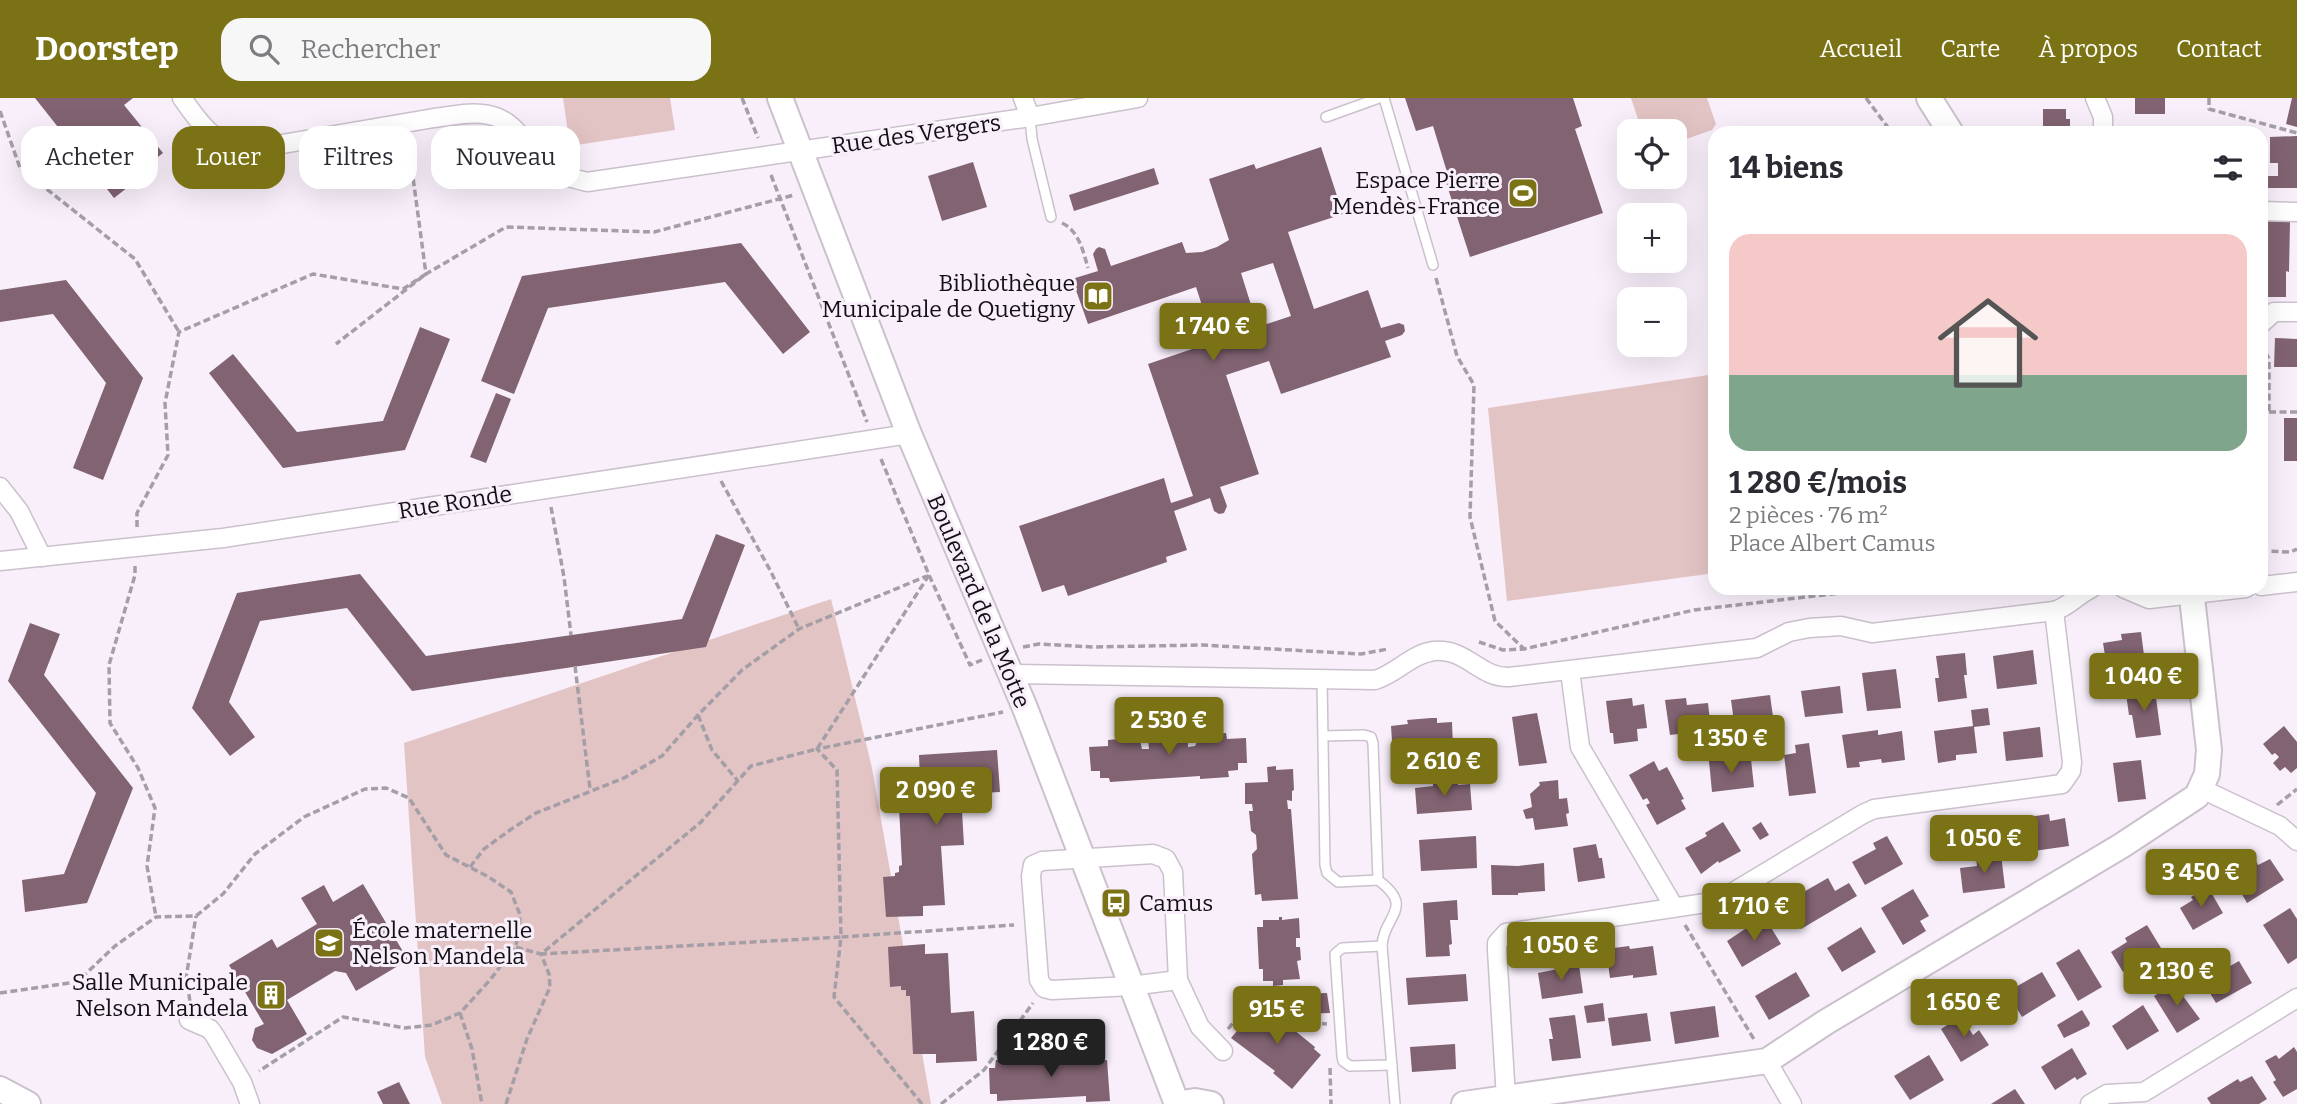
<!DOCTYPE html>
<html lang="fr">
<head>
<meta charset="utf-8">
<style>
	:root { --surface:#fff; --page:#f7f7f7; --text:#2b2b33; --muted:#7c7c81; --line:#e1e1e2; --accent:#7a7214 }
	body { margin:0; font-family:Bitter,serif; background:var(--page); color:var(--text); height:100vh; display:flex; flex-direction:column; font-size:26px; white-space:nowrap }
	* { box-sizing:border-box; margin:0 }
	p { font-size:23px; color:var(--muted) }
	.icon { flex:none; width:38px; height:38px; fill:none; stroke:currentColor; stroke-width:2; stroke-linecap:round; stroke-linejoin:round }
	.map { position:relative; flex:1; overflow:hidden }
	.sheet { position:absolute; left:1708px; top:28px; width:560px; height:469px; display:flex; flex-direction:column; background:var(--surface); border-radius:21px; box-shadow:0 7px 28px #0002 }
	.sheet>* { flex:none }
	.guide { position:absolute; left:21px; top:28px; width:665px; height:63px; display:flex; gap:14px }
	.fabs { position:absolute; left:1617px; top:21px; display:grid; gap:14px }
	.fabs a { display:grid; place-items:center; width:70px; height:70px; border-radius:14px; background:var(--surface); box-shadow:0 7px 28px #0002; font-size:35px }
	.price { position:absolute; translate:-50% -60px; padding:0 16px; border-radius:7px; background:var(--accent); color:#fff; font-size:23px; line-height:46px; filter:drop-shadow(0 2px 4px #0008) }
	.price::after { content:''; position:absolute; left:50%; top:42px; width:21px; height:16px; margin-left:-10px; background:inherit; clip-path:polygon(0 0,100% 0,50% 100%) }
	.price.selected { background:#222; color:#fff }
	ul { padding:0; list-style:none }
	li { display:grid; align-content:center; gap:14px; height:371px; padding:0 21px }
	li+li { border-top:2px solid var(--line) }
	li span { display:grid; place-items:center; height:217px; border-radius:21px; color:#555 }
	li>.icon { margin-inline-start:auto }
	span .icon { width:126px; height:126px; fill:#fffc; stroke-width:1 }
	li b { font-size:30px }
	h2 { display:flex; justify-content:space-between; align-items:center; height:84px; padding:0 21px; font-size:30px }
	.chip { padding:0 24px; border-radius:21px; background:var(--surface); box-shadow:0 7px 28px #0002; font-size:24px; line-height:63px }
	.chip.selected { background:var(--accent); color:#fff }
	header { display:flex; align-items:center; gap:42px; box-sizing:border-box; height:98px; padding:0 35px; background:var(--accent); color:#fff }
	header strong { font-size:33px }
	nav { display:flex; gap:38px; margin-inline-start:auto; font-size:24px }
	.search { width:490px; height:63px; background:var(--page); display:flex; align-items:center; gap:18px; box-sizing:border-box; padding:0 24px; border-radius:21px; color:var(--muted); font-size:26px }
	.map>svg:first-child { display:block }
</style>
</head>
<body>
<header>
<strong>Doorstep</strong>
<div class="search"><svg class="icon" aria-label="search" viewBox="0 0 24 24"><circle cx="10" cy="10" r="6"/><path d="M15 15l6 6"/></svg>Rechercher</div>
<nav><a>Accueil</a><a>Carte</a><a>À propos</a><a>Contact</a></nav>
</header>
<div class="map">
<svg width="2297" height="1006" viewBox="0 0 2297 1006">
	<rect width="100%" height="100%" fill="#f8effb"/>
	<g fill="#e3c4c4">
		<polygon points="563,0 670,0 675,32 570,48"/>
		<polygon points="1631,0 1707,0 1716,26 1712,32 1675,45 1675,33 1642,33"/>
		<polygon points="1715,276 1715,475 1507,503 1488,310"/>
		<polygon points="831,501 872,670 931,1006 442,1006 425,959 404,645"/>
	</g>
	<g fill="#816371" fill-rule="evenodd">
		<polygon points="35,0 133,0 124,7 163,55 134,78 137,82 114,100"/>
		<polygon points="1405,0 1573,0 1582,28 1575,31 1603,115 1470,159 1443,75 1447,74 1433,28 1416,33"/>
		<rect x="2135" y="0" width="30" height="16"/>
		<polygon points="2292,0 2297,0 2297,29 2286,26"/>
		<polygon points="2043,11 2066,11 2066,21 2070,21 2070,35 2043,35"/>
		<polygon points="2297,38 2297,90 2266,90 2266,78 2278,78 2278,65 2270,65 2270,39"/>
		<path d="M1321 49 1343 116 1288 134 1314 211 1368 192 1381 230 1399 225 1404 227 1405 233 1402 237 1385 243 1391 259 1281 296 1269 263 1226 277 1259 376 1220 389 1227 408 1224 415 1219 416 1214 413 1210 400 1174 413 1187 452 1166 459 1167 464 1068 498 1064 487 1042 494 1019 428 1164 380 1171 405 1193 398 1148 266 1204 247 1202 241 1212 238 1196 189 1088 226 1072 181 1098 173 1093 156 1096 151 1099 149 1105 151 1111 168 1182 144 1186 155 1202 154 1217 149 1229 142 1209 81 1254 66 1256 71ZM1273 165 1291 218 1258 229 1241 175Z"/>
		<polygon points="973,64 987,109 942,123 928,78"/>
		<polygon points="1154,70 1159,86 1074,113 1069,97"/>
		<polygon points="2261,123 2290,124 2289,174 2286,173 2286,199 2261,199"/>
		<polygon points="741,145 810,234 783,256 725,184 548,210 514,296 481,283 522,178"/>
		<polygon points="66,182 143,280 103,382 73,370 106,285 53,216 0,224 0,192"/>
		<polygon points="420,229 450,241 405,352 283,370 209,275 233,256 297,334 383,323"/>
		<polygon points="2275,240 2297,241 2297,269 2274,269"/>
		<rect x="2261" y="276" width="4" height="31"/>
		<polygon points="496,295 511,301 486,365 470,359"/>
		<rect x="2284" y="320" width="13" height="43"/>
		<polygon points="716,436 745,447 706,549 412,593 347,510 260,523 229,604 255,639 230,658 192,610 237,495 360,476 426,558 682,521"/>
		<polygon points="30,525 60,536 44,577 133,690 87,805 25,814 22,782 64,776 96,695 8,583"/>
		<polygon points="2141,534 2145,565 2107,570 2103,545 2122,542 2121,536"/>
		<polygon points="2033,552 2037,586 1997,591 1993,558"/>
		<polygon points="1965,555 1967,577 1964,577 1967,600 1938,604 1935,580 1939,580 1936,558"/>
		<polygon points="1896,571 1901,610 1867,613 1862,575"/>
		<polygon points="1840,588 1843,615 1805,619 1801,593"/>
		<polygon points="2155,592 2161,637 2136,640 2132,617 2129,617 2126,596"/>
		<polygon points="1770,597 1774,626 1735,631 1731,602"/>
		<polygon points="1632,600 1633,608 1644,606 1647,630 1637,631 1638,643 1614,646 1613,635 1610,635 1606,603"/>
		<polygon points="1686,600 1687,607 1708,605 1711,632 1670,637 1665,602"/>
		<polygon points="1988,610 1990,627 1974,629 1977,655 1956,657 1956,662 1938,665 1934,633 1973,628 1971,612"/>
		<polygon points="1537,615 1547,665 1519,668 1512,619"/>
		<polygon points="1431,620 1437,620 1437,625 1452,624 1453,650 1410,653 1410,657 1393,658 1391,628 1408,626 1407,622"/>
		<polygon points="2284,628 2297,644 2297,670 2291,675 2285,669 2280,673 2273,665 2279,659 2275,655 2272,657 2263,646"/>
		<polygon points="2040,629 2043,659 2006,663 2003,634"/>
		<polygon points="1207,630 1207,636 1226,635 1227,641 1246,640 1247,665 1238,665 1238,672 1228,673 1229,679 1200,681 1200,678 1110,684 1109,680 1100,680 1100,673 1091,673 1089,649 1108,648 1108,642 1128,640 1128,634 1138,633 1142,651 1149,651 1148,641 1156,641 1156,635 1177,634 1177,639 1188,638 1188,649 1195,648 1197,644 1197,631"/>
		<polygon points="1878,632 1878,637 1902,633 1905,662 1882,665 1881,661 1859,664 1860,669 1847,670 1842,637"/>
		<polygon points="1809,645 1816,695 1789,698 1784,657 1796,655 1795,647"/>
		<polygon points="997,652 1000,694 981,695 982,715 977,715 975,695 961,696 964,747 941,748 945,807 923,808 923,818 886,819 883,779 895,778 895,775 899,774 899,768 902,767 899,709 921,708 919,657"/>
		<polygon points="1731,661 1731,663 1751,661 1754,689 1712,694 1709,663"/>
		<polygon points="2141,662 2146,701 2118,704 2113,665"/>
		<polygon points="1654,663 1659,673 1667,669 1684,701 1681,702 1686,711 1657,727 1646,707 1650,705 1647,700 1643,702 1629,677"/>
		<polygon points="1276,668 1276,672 1293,671 1294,692 1292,693 1292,703 1287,702 1288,711 1291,711 1298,801 1262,803 1261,796 1255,797 1252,756 1257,751 1256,737 1251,733 1249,713 1253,713 1252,706 1245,706 1245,685 1268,684 1267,669"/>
		<polygon points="1558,682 1559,701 1567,700 1569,715 1566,716 1568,728 1535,732 1533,720 1526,721 1523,712 1532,709 1530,696 1540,687 1539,684"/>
		<polygon points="1458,684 1458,687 1470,686 1472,712 1417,716 1415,690 1433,688 1433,685"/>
		<polygon points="2049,716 2050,723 2065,720 2069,748 2026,754 2022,720"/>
		<polygon points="1723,724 1741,753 1719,765 1718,763 1701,776 1685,750 1707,738 1705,735"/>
		<polygon points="1761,724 1769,737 1760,742 1752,730"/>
		<polygon points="1476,738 1477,770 1421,773 1419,742"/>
		<polygon points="1887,738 1903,766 1865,787 1852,764 1876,751 1873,745"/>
		<polygon points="1596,746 1599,760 1602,760 1605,780 1578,784 1573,750"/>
		<polygon points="2001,756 2005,790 1963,795 1960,770 1977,768 1976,759"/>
		<polygon points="2255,761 2258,767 2270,761 2284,782 2247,805 2234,782 2246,775 2243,768"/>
		<polygon points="1544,765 1545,793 1518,795 1518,797 1492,797 1491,767 1518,768"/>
		<polygon points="1828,780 1835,793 1849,785 1857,798 1801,831 1793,818 1800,813 1793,800"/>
		<polygon points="363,786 408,862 356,893 346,875 335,873 287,902 307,936 272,956 257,950 252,942 255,930 264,926 229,867 272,841 277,850 317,826 301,800 324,787 333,804"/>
		<polygon points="2208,789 2223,815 2193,832 2180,810 2193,802 2191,799"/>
		<polygon points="1913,791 1929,818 1920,823 1926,833 1903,847 1881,810"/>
		<polygon points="1457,802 1458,822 1450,822 1452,846 1449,847 1450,858 1426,859 1423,805"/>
		<polygon points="2290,810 2297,821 2297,860 2288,866 2263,827"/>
		<polygon points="1279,819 1282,819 1282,822 1299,820 1300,840 1296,840 1296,849 1300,849 1301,862 1297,863 1300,881 1283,882 1283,887 1273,888 1273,883 1263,883 1263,871 1259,871 1257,829 1263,829 1263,822 1279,822"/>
		<polygon points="1767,823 1781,846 1742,869 1727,843 1748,829 1750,833"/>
		<polygon points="2147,827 2161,850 2123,874 2111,854 2127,844 2125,840"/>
		<polygon points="1861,829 1876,854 1842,874 1827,850"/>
		<polygon points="925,846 925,856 948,855 951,915 974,913 977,963 936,965 936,956 913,956 910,898 906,898 906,892 901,892 901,888 890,889 888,849"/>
		<polygon points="1629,848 1630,851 1653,848 1657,877 1633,880 1633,877 1610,880 1606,851"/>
		<polygon points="2079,851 2102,889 2078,903 2056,865"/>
		<polygon points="2239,863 2252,885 2216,905 2201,880 2214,873 2216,876"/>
		<polygon points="1579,867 1583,895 1542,901 1538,875"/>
		<polygon points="1796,874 1810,898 1769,922 1755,898"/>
		<polygon points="2042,874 2056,898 2022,919 2007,894"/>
		<polygon points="1466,876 1468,903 1408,907 1406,880"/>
		<polygon points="2174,886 2200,921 2177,935 2154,898"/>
		<polygon points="1327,895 1330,915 1302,916 1300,896"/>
		<polygon points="1261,905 1315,949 1314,951 1321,957 1292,991 1273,975 1275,973 1231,940"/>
		<polygon points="1603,905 1605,923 1587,925 1584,908"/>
		<polygon points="2143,907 2159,933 2127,952 2112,928"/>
		<polygon points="1715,908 1719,939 1675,946 1670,914"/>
		<polygon points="2082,912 2090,925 2089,928 2064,940 2057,927"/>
		<polygon points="1647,915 1651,943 1612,948 1608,920"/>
		<polygon points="1575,917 1581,960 1552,963 1549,941 1553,941 1549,920"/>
		<polygon points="1961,918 1973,937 1979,932 1989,947 1961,964 1941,931"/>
		<polygon points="1455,946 1456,971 1412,974 1410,949"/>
		<polygon points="2294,949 2297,954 2297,991 2283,999 2273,984 2276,982 2265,963 2276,957 2279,961"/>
		<polygon points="2072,950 2087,976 2077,982 2075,979 2055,992 2041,969"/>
		<polygon points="1100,957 1100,963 1107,962 1110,1003 1086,1004 1086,998 997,1003 997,996 990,996 989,970 995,970 996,962"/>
		<polygon points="1929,957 1944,982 1910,1002 1894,978"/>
		<polygon points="2252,978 2267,1001 2259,1006 2211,1006 2207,1000 2238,981 2240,984"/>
		<polygon points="399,984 410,1006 383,1006 377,994"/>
		<polygon points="2015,991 2025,1006 1991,1006"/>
	</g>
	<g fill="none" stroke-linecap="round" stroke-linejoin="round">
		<g stroke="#cbc1cd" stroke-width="12">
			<g id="lane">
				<polyline points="1384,0 1433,167"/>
				<polyline points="1030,19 1032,41 1051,119"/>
				<polyline points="1326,19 1379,0"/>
				<polyline points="1322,581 1325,767 1327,775 1338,784 1378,782"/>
				<path d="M1324 638 1364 637 1371 639 1373 645 1378 782C1416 810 1383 818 1382 848L1395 1006"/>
				<polyline points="1382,848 1342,850 1335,856 1342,958 1343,963 1350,968 1392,967"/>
			</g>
		</g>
		<g stroke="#cbc1cd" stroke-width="21">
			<g id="street">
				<path d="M182 0C201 27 213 45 247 52L434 20C451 18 472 13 489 17 520 23 530 59 555 74 564 79 577 81 587 84L1030 19"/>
				<polyline points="1023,0 1030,19 1138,0"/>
				<polyline points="2095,0 2103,19 2103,35"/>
				<polyline points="2261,113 2297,114"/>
				<polyline points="2261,226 2274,214 2297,214"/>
				<polyline points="0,389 19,413 42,459"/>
				<polyline points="0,463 223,440 909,336"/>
				<polyline points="2261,488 2297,484"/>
				<polyline points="2123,490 2149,501 2246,490"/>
				<polyline points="1570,573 1580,649 1674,809"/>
				<path d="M1011 576 1375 582C1396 576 1411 556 1434 553 1467 550 1479 580 1509 579L1757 550 1789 534 1809 530 1841 528 1872 535 2054 513C2069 509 2078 496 2092 490"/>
				<polyline points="2202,691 2280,728 2297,743"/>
				<polygon points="1153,756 1166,761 1173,774 1178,882 1131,888 1052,892 1044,890 1039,882 1031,778 1033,767 1042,763"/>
				<polyline points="1178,882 1200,929 1223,953"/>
				<polyline points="189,922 210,931 215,938 242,984 250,1006"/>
				<polyline points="1767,963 1792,1006"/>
				<polyline points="1506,1000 1497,852 1497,845 1506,835 1712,804 1725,799 1863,716 1874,711 2062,686 2071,673 2072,664 2054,513"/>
				<polyline points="2090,1006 2107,996 2144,994 2297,900"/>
			</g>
		</g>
		<g stroke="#cbc1cd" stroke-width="28">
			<g id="secondary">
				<polyline points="780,0 909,336 1025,610 1177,1006"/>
				<polyline points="1929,0 1951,35"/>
				<polyline points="0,991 28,1006"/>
				<polyline points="1177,1006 1195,1003 1211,1006"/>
				<polyline points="1464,1006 1767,963 1826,924 2121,748 2197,698 2207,676 2209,652 2191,490"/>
			</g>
		</g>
		<g stroke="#a49ea7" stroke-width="3.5" stroke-dasharray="7 3.5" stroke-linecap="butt">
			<polyline points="742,0 758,40"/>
			<polyline points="1866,0 1892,35"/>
			<polyline points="2209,0 2209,11 2297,35"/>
			<polyline points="0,13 20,70 135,161 179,234"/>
			<polyline points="409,50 426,176 506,129 654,134 794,97"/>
			<polyline points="771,77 867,324"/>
			<path d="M1062 125C1079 133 1083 153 1088 170"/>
			<polyline points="1436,180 1457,258 1474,287 1470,419 1495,523 1524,551"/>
			<polyline points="2261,245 2269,261 2269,314 2261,321"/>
			<polyline points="2269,314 2297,314"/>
			<polyline points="881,361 929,477 970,567 982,562"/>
			<polyline points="721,383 770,472 799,531"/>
			<polyline points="551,409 564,479 571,537"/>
			<polyline points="137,429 137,415 168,357 165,305 179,234 313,176 403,191 426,176 336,246"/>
			<polyline points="2261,453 2290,454 2297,451"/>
			<polyline points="135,468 135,477 109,567 110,625 138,670 155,710 147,768 156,819"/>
			<polyline points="929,477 817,651 751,668 701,724 541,856 841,839 837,672 817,651 1003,614"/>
			<polyline points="1479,544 1503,552 1524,551 1694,512 1883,490"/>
			<polyline points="1023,549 1039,546 1093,549 1202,547 1361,556 1388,551"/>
			<polyline points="575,568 590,691"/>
			<polyline points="698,617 712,652 738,683"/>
			<polyline points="2277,707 2297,691"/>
			<polyline points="470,769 484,751 510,732 536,715 624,680 662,658 698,617 742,572 799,531 927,478"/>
			<polyline points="1685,827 1755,943"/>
			<polyline points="0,895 77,884 115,848 156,819 196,818 223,796 255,756 304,719 365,691 386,690 409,700 446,757 487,778 511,794 520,817 519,837 515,849 490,882 460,915 432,927 405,930 343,919 259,973"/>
			<polyline points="190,903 186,880 196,818"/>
			<polyline points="460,915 472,951 482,1006"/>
			<path d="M1228 931 1247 908 1260 900C1282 903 1288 906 1302 924L1327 926"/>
			<polyline points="1330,970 1331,1006"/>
			<polyline points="506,1006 527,941 550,889 549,876 541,856 515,849"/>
			<polyline points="922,1006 834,899 841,839 1014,827"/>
			<polyline points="941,1006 984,972 1033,905"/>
		</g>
		<use href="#lane" stroke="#fff" stroke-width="9"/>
		<use href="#street" stroke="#fff" stroke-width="18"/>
		<use href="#secondary" stroke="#fff" stroke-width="24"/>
	</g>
	<defs>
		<g id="stadium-square" transform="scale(1.575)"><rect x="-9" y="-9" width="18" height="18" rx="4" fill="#7a7214" stroke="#f8effb"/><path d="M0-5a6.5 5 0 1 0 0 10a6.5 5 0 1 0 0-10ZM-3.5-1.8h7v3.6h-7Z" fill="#fff"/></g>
		<g id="library-square" transform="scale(1.575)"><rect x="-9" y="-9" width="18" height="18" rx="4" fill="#7a7214" stroke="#f8effb"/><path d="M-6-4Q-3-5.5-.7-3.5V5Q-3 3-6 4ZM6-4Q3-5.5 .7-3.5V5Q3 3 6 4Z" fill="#fff"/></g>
		<g id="bus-square" transform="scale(1.575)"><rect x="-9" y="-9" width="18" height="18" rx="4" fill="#7a7214" stroke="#f8effb"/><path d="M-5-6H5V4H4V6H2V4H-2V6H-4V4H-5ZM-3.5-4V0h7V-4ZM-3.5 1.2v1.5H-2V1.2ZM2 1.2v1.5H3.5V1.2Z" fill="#fff"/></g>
		<g id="school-square" transform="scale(1.575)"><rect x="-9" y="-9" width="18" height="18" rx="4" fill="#7a7214" stroke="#f8effb"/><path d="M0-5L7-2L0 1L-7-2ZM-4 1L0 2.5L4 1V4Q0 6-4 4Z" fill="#fff"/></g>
		<g id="building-square" transform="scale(1.575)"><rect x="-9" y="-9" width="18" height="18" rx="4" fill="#7a7214" stroke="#f8effb"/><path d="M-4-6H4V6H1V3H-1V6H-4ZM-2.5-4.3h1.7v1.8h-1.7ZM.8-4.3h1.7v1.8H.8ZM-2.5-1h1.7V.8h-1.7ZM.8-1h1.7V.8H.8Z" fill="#fff"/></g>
	</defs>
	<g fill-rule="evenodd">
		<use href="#stadium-square" x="1523" y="95"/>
		<use href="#library-square" x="1098" y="198"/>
		<use href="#bus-square" x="1116" y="805"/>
		<use href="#school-square" x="329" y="845"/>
		<use href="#building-square" x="271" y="897"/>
	</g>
	<g text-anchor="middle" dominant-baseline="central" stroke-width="6" stroke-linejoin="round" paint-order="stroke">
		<g font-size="23" fill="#131014" stroke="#f8effb">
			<text transform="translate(916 36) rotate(-8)">Rue des Vergers</text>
			<text transform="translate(455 404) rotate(-9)">Rue Ronde</text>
			<text transform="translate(979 503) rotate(67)">Boulevard de la Motte</text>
		</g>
		<g font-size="23" fill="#131014" stroke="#f8effb" text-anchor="end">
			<text x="1500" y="82">Espace Pierre<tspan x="1500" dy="26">Mendès-France</tspan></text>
			<text x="1075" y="185">Bibliothèque<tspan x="1075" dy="26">Municipale de Quetigny</tspan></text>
			<text x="1139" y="805" text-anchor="start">Camus</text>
			<text x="352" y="832" text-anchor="start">École maternelle<tspan x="352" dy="26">Nelson Mandela</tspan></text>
			<text x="248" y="884">Salle Municipale<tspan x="248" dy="26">Nelson Mandela</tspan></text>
		</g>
	</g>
</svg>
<div class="fabs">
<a><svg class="icon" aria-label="locate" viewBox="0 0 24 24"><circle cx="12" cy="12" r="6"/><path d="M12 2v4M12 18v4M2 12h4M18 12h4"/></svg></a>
<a>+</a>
<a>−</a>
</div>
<b class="price" style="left:1213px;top:265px">1 740 €</b>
<b class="price" style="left:2144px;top:615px">1 040 €</b>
<b class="price" style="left:1169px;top:659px">2 530 €</b>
<b class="price" style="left:1731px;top:677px">1 350 €</b>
<b class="price" style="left:1444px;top:700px">2 610 €</b>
<b class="price" style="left:936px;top:729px">2 090 €</b>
<b class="price" style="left:1984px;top:777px">1 050 €</b>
<b class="price" style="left:2201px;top:811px">3 450 €</b>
<b class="price" style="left:1754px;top:845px">1 710 €</b>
<b class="price" style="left:1561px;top:884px">1 050 €</b>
<b class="price" style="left:2177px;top:910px">2 130 €</b>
<b class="price" style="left:1964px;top:941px">1 650 €</b>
<b class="price" style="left:1277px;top:948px">915 €</b>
<b class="price selected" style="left:1051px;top:981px">1 280 €</b>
<div class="guide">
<a class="chip">Acheter</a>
<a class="chip selected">Louer</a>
<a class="chip">Filtres</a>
<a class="chip">Nouveau</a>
</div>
<section class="sheet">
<h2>14 biens<svg class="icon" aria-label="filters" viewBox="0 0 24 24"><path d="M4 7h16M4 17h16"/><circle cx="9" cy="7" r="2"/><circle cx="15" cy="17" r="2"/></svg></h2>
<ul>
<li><span style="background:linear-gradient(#f6c9c9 65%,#7fa58c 0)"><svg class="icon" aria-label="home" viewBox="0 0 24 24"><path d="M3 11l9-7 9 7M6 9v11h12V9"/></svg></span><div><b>1 280 €/mois</b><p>2 pièces · 76 m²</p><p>Place Albert Camus</p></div></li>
</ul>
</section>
</div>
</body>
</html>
